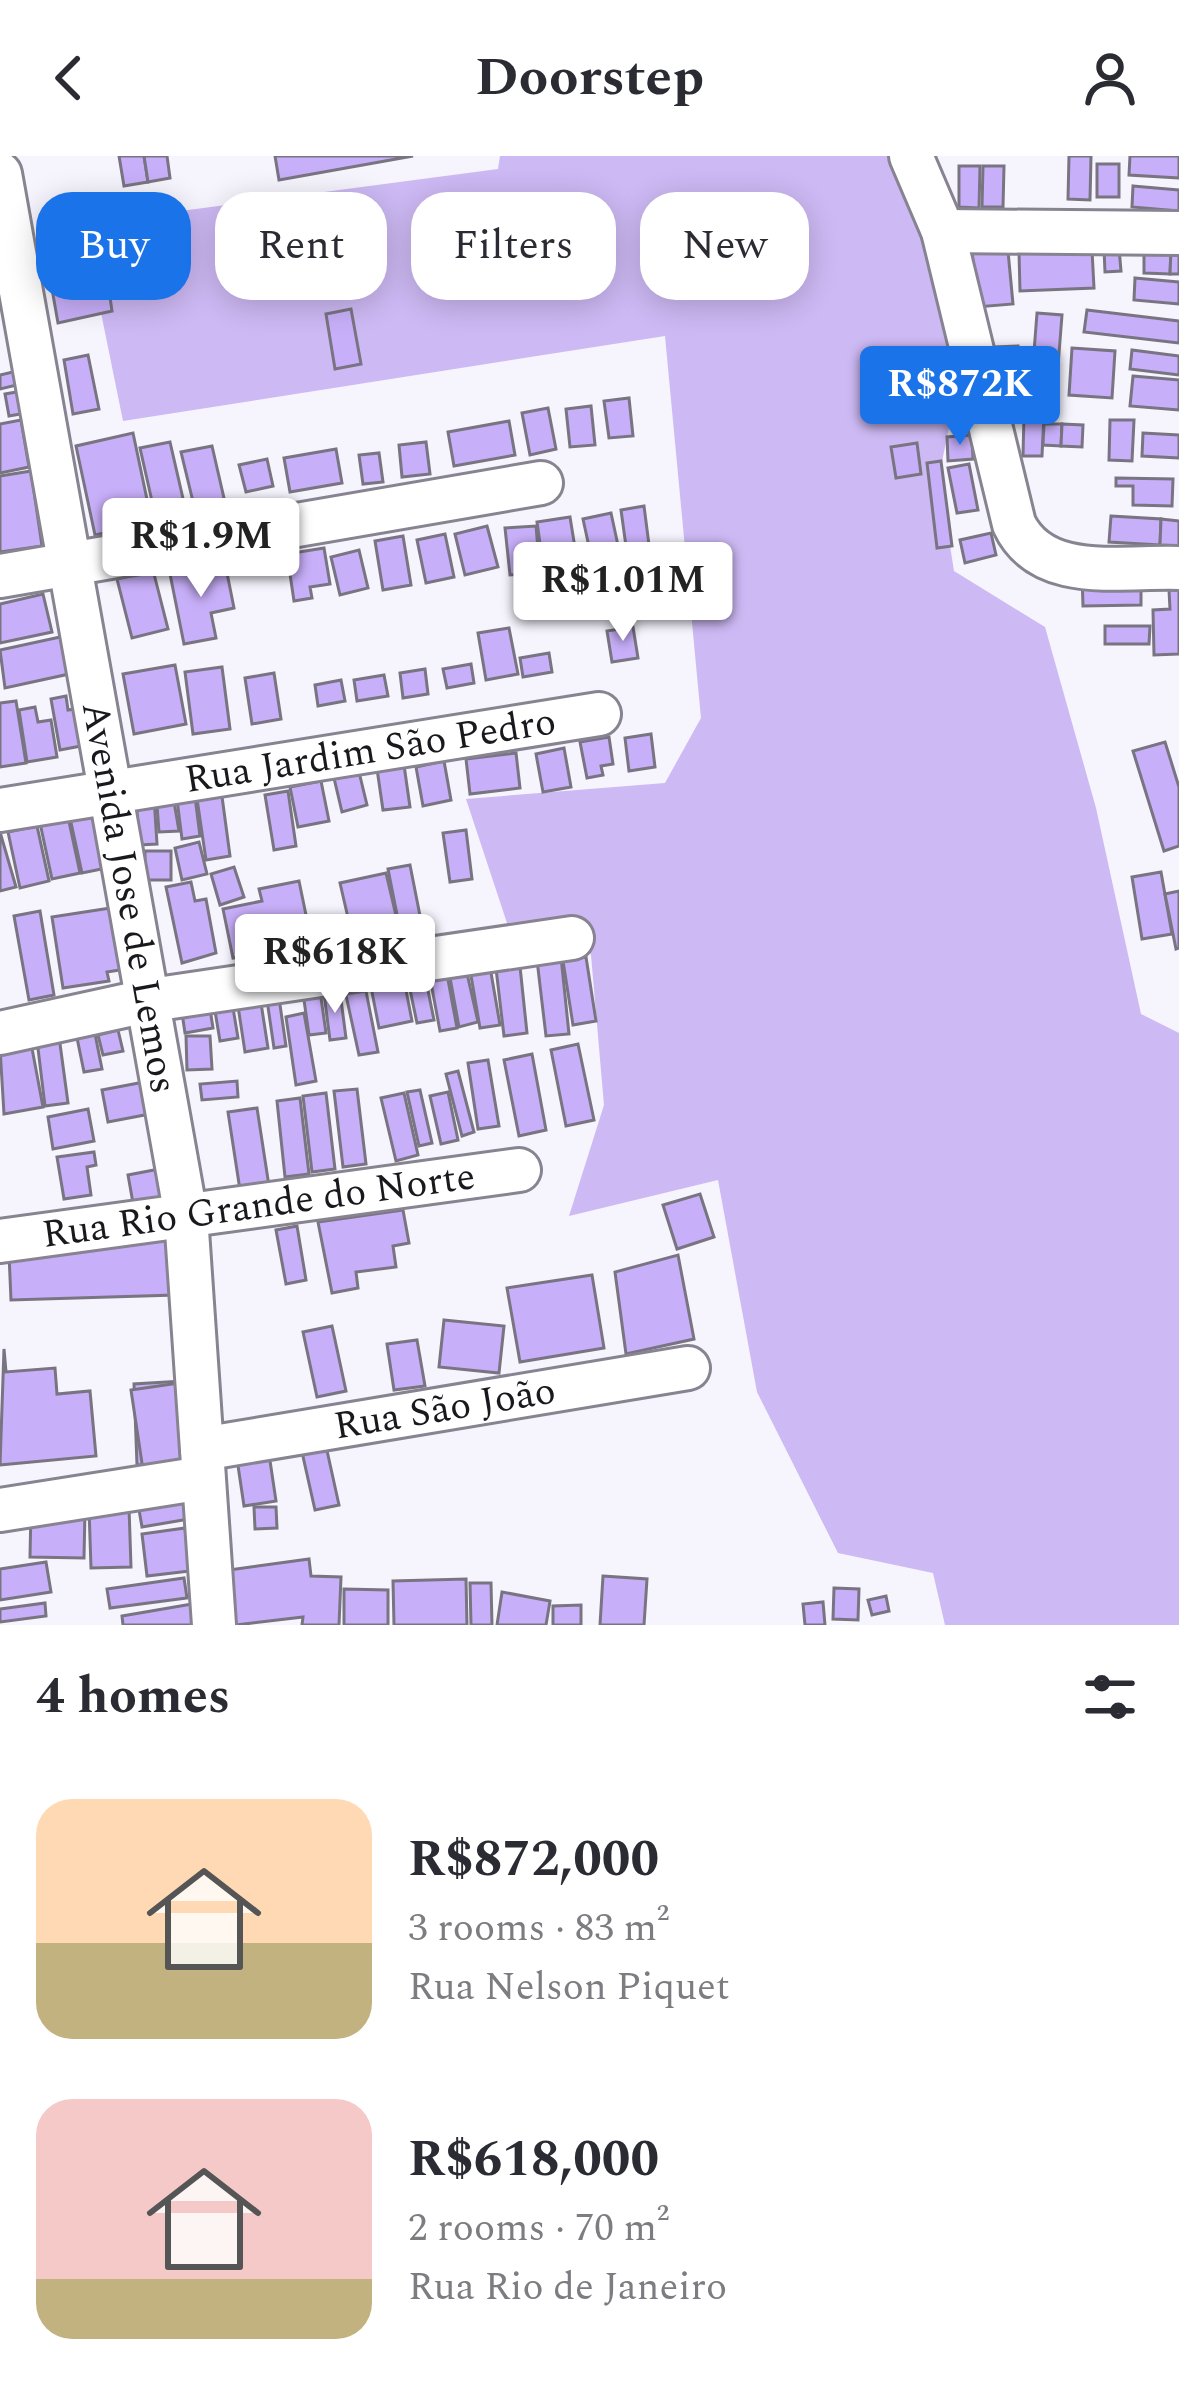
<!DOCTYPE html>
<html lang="en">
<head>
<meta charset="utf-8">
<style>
	:root { --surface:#fff; --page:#f2f2f3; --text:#2b2b33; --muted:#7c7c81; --accent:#1a73e8 }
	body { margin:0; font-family:Spectral,serif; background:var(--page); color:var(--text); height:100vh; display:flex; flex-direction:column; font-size:45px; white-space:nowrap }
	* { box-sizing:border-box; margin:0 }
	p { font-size:39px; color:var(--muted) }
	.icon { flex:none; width:66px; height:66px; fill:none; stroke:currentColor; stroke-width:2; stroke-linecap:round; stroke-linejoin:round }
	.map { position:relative; height:1469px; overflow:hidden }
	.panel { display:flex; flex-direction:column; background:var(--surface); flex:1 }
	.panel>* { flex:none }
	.hud { position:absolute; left:36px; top:36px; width:1107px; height:108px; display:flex; gap:24px }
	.price { position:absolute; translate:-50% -102px; padding:0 27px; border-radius:12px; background:#fff; color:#222; font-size:39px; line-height:78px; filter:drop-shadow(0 3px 6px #0008) }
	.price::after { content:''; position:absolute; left:50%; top:72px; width:36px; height:27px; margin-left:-18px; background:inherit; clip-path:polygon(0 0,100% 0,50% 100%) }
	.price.selected { background:var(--accent); color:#fff }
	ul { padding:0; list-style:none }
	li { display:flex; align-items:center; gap:36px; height:300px; padding:0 36px }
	li span { display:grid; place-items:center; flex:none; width:336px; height:240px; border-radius:36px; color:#555 }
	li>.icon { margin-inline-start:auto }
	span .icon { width:144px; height:144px; fill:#fffc; stroke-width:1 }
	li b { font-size:51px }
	h2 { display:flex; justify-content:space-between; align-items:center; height:144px; padding:0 36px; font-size:51px }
	.pill { padding:0 42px; border-radius:36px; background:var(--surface); box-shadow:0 6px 30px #0003; font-size:42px; line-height:108px }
	.pill.selected { background:var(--accent); color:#fff }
	header { display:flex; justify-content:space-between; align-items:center; height:156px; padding:0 36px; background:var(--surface); font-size:54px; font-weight:700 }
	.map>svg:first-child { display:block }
</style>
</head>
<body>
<header><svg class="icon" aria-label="back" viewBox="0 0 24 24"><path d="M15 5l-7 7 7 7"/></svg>Doorstep<svg class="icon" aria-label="person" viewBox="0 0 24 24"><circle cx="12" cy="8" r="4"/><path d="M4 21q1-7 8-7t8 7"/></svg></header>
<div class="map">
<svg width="1179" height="1469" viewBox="0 0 1179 1469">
	<rect width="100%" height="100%" fill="#f6f4fd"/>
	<polygon fill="#cdb9f4" points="500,0 903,0 964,199 939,320 954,415 1045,471 1096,652 1141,858 1179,877 1179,1469 945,1469 933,1417 838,1397 757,1236 718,1024 569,1060 604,949 591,799 571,765 507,767 466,643 665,627 701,562 665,180 123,265 83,68 498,13"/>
	<g fill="#c8aff9" stroke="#787481" stroke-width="3">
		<polygon points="119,0 144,0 148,26 124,30"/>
		<polygon points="144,0 167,0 170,22 148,26"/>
		<polygon points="275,0 413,0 279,24"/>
		<polygon points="1069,0 1091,0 1090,44 1068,43"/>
		<polygon points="1130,0 1179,0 1179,22 1129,19"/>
		<rect x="1097" y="8" width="22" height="33"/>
		<polygon points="959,10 980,10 979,52 959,51"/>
		<polygon points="983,10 1004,10 1003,51 982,51"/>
		<polygon points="1133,30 1179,34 1179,55 1132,51"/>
		<polygon points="971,82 1008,95 1013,148 977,151"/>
		<polygon points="1119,92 1121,115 1105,116 1104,93"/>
		<polygon points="1144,92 1171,93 1170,118 1144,117"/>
		<polygon points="1171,93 1179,93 1179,118 1170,118"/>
		<polygon points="1092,94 1094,132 1020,135 1019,96"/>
		<polygon points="107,121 112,155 58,167 52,133"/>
		<polygon points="1135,122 1179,126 1179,148 1134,144"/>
		<polygon points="351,153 361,208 335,213 326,158"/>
		<polygon points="1087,154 1179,165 1179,187 1084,176"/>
		<polygon points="1037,157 1062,159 1056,236 1031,235"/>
		<polygon points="1018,190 1019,238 995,238 995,191"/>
		<polygon points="1072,192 1115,195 1112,242 1069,239"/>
		<polygon points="1132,194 1179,200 1179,219 1130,213"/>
		<polygon points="88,199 99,253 73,258 64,204"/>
		<polygon points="17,215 21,228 0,233 0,219"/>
		<polygon points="1133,220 1179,224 1179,254 1130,250"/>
		<polygon points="22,235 26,257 9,260 5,238"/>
		<polygon points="629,242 633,280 609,282 604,245"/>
		<polygon points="591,250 595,289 570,291 566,253"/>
		<polygon points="548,252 556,293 530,299 522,257"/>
		<polygon points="1024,258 1044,259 1042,300 1023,300"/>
		<polygon points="21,264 29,311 0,317 0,268"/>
		<polygon points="1110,264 1134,264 1132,305 1109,304"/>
		<polygon points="509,265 515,299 454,310 448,276"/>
		<polygon points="1044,268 1062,268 1061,290 1043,289"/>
		<polygon points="1062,268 1083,269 1082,291 1061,290"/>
		<polygon points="133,277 152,367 95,379 76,290"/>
		<polygon points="1143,277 1179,279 1179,302 1142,300"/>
		<polygon points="972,279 973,303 948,305 947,281"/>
		<polygon points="170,286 184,347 154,354 140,292"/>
		<polygon points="426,286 430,318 402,321 399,289"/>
		<polygon points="917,287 921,318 896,322 891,291"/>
		<polygon points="212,290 226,351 196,358 181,296"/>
		<polygon points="336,293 342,327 290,336 284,302"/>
		<polygon points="379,297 383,326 363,328 359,299"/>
		<polygon points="267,303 273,330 246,336 239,309"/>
		<polygon points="941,305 952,390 937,392 927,307"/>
		<polygon points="969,308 978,354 957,357 948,312"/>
		<polygon points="31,315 42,390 0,396 0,320"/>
		<polygon points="1116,322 1173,323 1172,350 1133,349 1133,330 1116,330"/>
		<polygon points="644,350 653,420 644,421 643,410 629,412 621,354"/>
		<polygon points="611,357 619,394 591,400 583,363"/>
		<polygon points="1111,360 1161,363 1160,389 1109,386"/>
		<polygon points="570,361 575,392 563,393 565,406 543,409 537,366"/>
		<polygon points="1161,363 1179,365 1179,390 1160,389"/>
		<polygon points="487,370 498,411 465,419 455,378"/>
		<polygon points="536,370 540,417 510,419 505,372"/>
		<polygon points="991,377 996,399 965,407 960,384"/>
		<polygon points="445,378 454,421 426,427 417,384"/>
		<polygon points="403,380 411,429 383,434 375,385"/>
		<polygon points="324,392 330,428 310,431 312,442 294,445 287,398"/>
		<polygon points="359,394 368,432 340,439 331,401"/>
		<polygon points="225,407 234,452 211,457 216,482 184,488 170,418"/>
		<polygon points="153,414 168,473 132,482 117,423"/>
		<polygon points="1141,418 1141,449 1083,450 1082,419"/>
		<polygon points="1169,434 1179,434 1179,498 1154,499 1153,454 1170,453"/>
		<polygon points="43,438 52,476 0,487 0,448"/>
		<polygon points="1105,470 1150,470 1149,488 1105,488"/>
		<polygon points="633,471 638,502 612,506 607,475"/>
		<polygon points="509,472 518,518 486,524 478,477"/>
		<polygon points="60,481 69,518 5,532 0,494"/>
		<polygon points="549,497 552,516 523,521 520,502"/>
		<polygon points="471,508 474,527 447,532 443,513"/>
		<polygon points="175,509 186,568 134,578 123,518"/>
		<polygon points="222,511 230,573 193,578 185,516"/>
		<polygon points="425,513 428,538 403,542 400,517"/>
		<polygon points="274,517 281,563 252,568 245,522"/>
		<polygon points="384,519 388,540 357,545 354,524"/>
		<polygon points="341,524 345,545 318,550 315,529"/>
		<polygon points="66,540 68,554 75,553 81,590 60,594 51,543"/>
		<polygon points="16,545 26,607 0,611 0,547"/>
		<polygon points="35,551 38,566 51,564 57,601 27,606 19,554"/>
		<polygon points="651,578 655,611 629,615 625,582"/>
		<polygon points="609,581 613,608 601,610 603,619 587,622 580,586"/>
		<polygon points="1165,586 1179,631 1179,690 1164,695 1133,595"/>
		<polygon points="564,592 571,631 543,636 536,598"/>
		<polygon points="516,597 520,632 470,638 466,603"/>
		<polygon points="444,605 451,644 423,650 416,611"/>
		<polygon points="404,609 410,651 383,654 377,613"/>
		<polygon points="359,616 367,649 342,656 334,622"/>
		<polygon points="321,625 329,665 298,671 290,631"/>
		<polygon points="221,633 230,700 206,704 196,636"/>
		<polygon points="172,634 179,675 159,676 156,636"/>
		<polygon points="288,635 296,690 274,694 265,639"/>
		<polygon points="154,641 157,688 139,689 136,642"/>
		<polygon points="195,641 200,680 182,683 177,644"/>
		<polygon points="98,656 111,711 82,717 70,662"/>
		<polygon points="68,661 80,717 52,723 40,667"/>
		<polygon points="37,670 49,725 20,732 8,676"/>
		<polygon points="466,674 472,723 450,726 443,677"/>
		<polygon points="0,676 16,731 0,735"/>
		<polygon points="199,686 207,718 182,724 175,692"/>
		<rect x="145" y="695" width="26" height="29"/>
		<polygon points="410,709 423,775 401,779 388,713"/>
		<polygon points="234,711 244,741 220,749 211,718"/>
		<polygon points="1161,716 1172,778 1142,783 1132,721"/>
		<polygon points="386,717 401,781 355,792 340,727"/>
		<polygon points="299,725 313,793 233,802 223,753 262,745 259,733"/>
		<polygon points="191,726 195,745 206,743 216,797 182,807 166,731"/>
		<polygon points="1179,735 1179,792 1176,793 1165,738"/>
		<polygon points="117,751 126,813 107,816 109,825 63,832 52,761"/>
		<polygon points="40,755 54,839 29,844 14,760"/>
		<polygon points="519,801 527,877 504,880 495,804"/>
		<polygon points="561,801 569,878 546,880 537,804"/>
		<polygon points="586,801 596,865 573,869 563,805"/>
		<polygon points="489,805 500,869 480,872 469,808"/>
		<polygon points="446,813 457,872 440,875 429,816"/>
		<polygon points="466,813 478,866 459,871 449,816"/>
		<polygon points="425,820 434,864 417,867 408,824"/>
		<polygon points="404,824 412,865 379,872 371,831"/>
		<polygon points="364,825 378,896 359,899 344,830"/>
		<polygon points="320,835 326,877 309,879 303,837"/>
		<polygon points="340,836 346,882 330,884 324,838"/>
		<polygon points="279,842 286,890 274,892 267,844"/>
		<polygon points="261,847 268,892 245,896 238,850"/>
		<polygon points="233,852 238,882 220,885 215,855"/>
		<polygon points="210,853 213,872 185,877 182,857"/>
		<polygon points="304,857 316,925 296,929 286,861"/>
		<polygon points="58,873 68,947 45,950 36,876"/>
		<polygon points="94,873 102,913 84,916 76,877"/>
		<polygon points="118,874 123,895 103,899 98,879"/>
		<polygon points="186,880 210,880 212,913 187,914"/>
		<polygon points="31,887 43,951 4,958 0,892"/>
		<polygon points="578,888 594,964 566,970 551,894"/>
		<polygon points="532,898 546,974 519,980 504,904"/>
		<polygon points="488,904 499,970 478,973 468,907"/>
		<polygon points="458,915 474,976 462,980 446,918"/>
		<polygon points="149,925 155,957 108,966 102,934"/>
		<polygon points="237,925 238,941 202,944 200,928"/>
		<polygon points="357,933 366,1008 343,1011 334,935"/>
		<polygon points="420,934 432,987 419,990 407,936"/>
		<polygon points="448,936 458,984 441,988 430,940"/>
		<polygon points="326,937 335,1013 312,1016 303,940"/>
		<polygon points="404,937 418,999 396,1005 381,942"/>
		<polygon points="300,942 309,1018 285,1021 277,945"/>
		<polygon points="257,952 269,1030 240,1034 228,956"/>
		<polygon points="88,953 94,985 53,993 48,961"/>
		<polygon points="94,996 96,1009 87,1011 91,1039 64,1043 57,1001"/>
		<polygon points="159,1013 164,1041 133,1047 128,1019"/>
		<polygon points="700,1038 714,1081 677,1093 663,1049"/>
		<polygon points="403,1054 409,1087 393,1090 396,1111 356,1116 358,1132 332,1137 318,1066"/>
		<polygon points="297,1070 306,1124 286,1128 276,1074"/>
		<polygon points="170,1075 175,1139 11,1144 9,1098"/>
		<polygon points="678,1099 694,1183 626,1198 615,1116"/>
		<polygon points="592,1119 604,1192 520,1206 507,1132"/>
		<polygon points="444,1164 504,1170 499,1217 439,1211"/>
		<polygon points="332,1170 346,1235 317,1241 303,1176"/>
		<polygon points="417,1184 425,1230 394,1234 387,1188"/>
		<polygon points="4,1193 6,1216 55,1212 57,1238 90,1235 96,1300 0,1309"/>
		<polygon points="182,1225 186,1307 137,1309 134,1228"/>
		<polygon points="179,1227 190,1307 143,1314 131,1234"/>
		<polygon points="326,1290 339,1349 315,1354 302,1296"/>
		<polygon points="269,1298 276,1345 244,1350 237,1303"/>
		<polygon points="186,1340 189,1363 142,1371 138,1348"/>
		<polygon points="129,1351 131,1411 91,1412 89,1352"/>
		<polygon points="254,1351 276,1351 277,1372 255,1373"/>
		<polygon points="31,1353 85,1354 84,1402 30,1401"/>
		<polygon points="185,1372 190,1415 147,1420 142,1378"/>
		<polygon points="309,1403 311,1420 341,1421 339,1469 302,1469 303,1461 236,1469 229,1414"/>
		<polygon points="46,1406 51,1436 0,1444 0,1413"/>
		<polygon points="603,1420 647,1423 644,1469 600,1469"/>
		<polygon points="184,1422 187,1442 110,1452 107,1433"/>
		<polygon points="466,1423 467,1469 394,1469 393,1425"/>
		<polygon points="470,1427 491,1427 492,1469 471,1469"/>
		<polygon points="834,1432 859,1433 858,1464 833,1463"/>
		<polygon points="344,1433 388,1434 388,1469 344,1469"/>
		<polygon points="502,1436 550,1445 546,1469 497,1469"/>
		<polygon points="886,1440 889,1455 872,1459 868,1444"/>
		<polygon points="823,1446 825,1469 805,1469 803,1448"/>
		<polygon points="45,1447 46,1460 0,1466 0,1453"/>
		<polygon points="192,1448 196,1469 123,1469 122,1460"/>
		<polygon points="581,1449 581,1469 553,1469 553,1450"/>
	</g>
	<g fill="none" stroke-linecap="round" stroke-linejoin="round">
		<g stroke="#878391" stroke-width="48">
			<g id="minor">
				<path d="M911 0 943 75 1014 368C1042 427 1120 410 1179 412"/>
				<path id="s1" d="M0 18 186 1060 214 1469"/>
				<polyline points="943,75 1179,77"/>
				<polyline points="0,420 541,327"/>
				<path id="s2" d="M0 654 599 558"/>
				<polyline points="0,877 151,844 572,782"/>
				<path id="s3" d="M0 1085 519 1014"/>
				<path id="s4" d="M202 1293 688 1212"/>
				<polyline points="0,1354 203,1322"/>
			</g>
		</g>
		<use href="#minor" stroke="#fff" stroke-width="42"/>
	</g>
	<g text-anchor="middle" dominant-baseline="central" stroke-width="9" stroke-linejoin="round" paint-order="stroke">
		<g font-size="39" fill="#19181d" stroke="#fff">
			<text stroke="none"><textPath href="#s2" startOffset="375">Rua Jardim São Pedro</textPath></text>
			<text stroke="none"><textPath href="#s1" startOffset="735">Avenida Jose de Lemos</textPath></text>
			<text stroke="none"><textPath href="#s3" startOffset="261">Rua Rio Grande do Norte</textPath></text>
			<text stroke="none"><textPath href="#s4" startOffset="246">Rua São João</textPath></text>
		</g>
	</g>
</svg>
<b class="price selected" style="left:960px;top:292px">R$872K</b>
<b class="price" style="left:201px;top:444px">R$1.9M</b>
<b class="price" style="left:623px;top:488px">R$1.01M</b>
<b class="price" style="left:335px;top:860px">R$618K</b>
<div class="hud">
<a class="pill selected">Buy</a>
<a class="pill">Rent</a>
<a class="pill">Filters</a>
<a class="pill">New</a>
</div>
</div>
<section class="panel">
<h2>4 homes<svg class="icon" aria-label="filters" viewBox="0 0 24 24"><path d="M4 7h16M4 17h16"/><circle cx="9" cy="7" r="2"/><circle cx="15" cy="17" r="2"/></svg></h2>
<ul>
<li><span style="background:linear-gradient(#ffd9b3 60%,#c2b280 0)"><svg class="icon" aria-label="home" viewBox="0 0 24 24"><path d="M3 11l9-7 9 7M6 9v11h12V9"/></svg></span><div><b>R$872,000</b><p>3 rooms · 83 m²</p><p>Rua Nelson Piquet</p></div></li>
<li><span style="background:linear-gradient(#f6c9c9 75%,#c2b280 0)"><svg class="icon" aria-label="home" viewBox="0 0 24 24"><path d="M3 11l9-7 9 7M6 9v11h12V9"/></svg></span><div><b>R$618,000</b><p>2 rooms · 70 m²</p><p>Rua Rio de Janeiro</p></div></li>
</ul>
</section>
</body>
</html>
